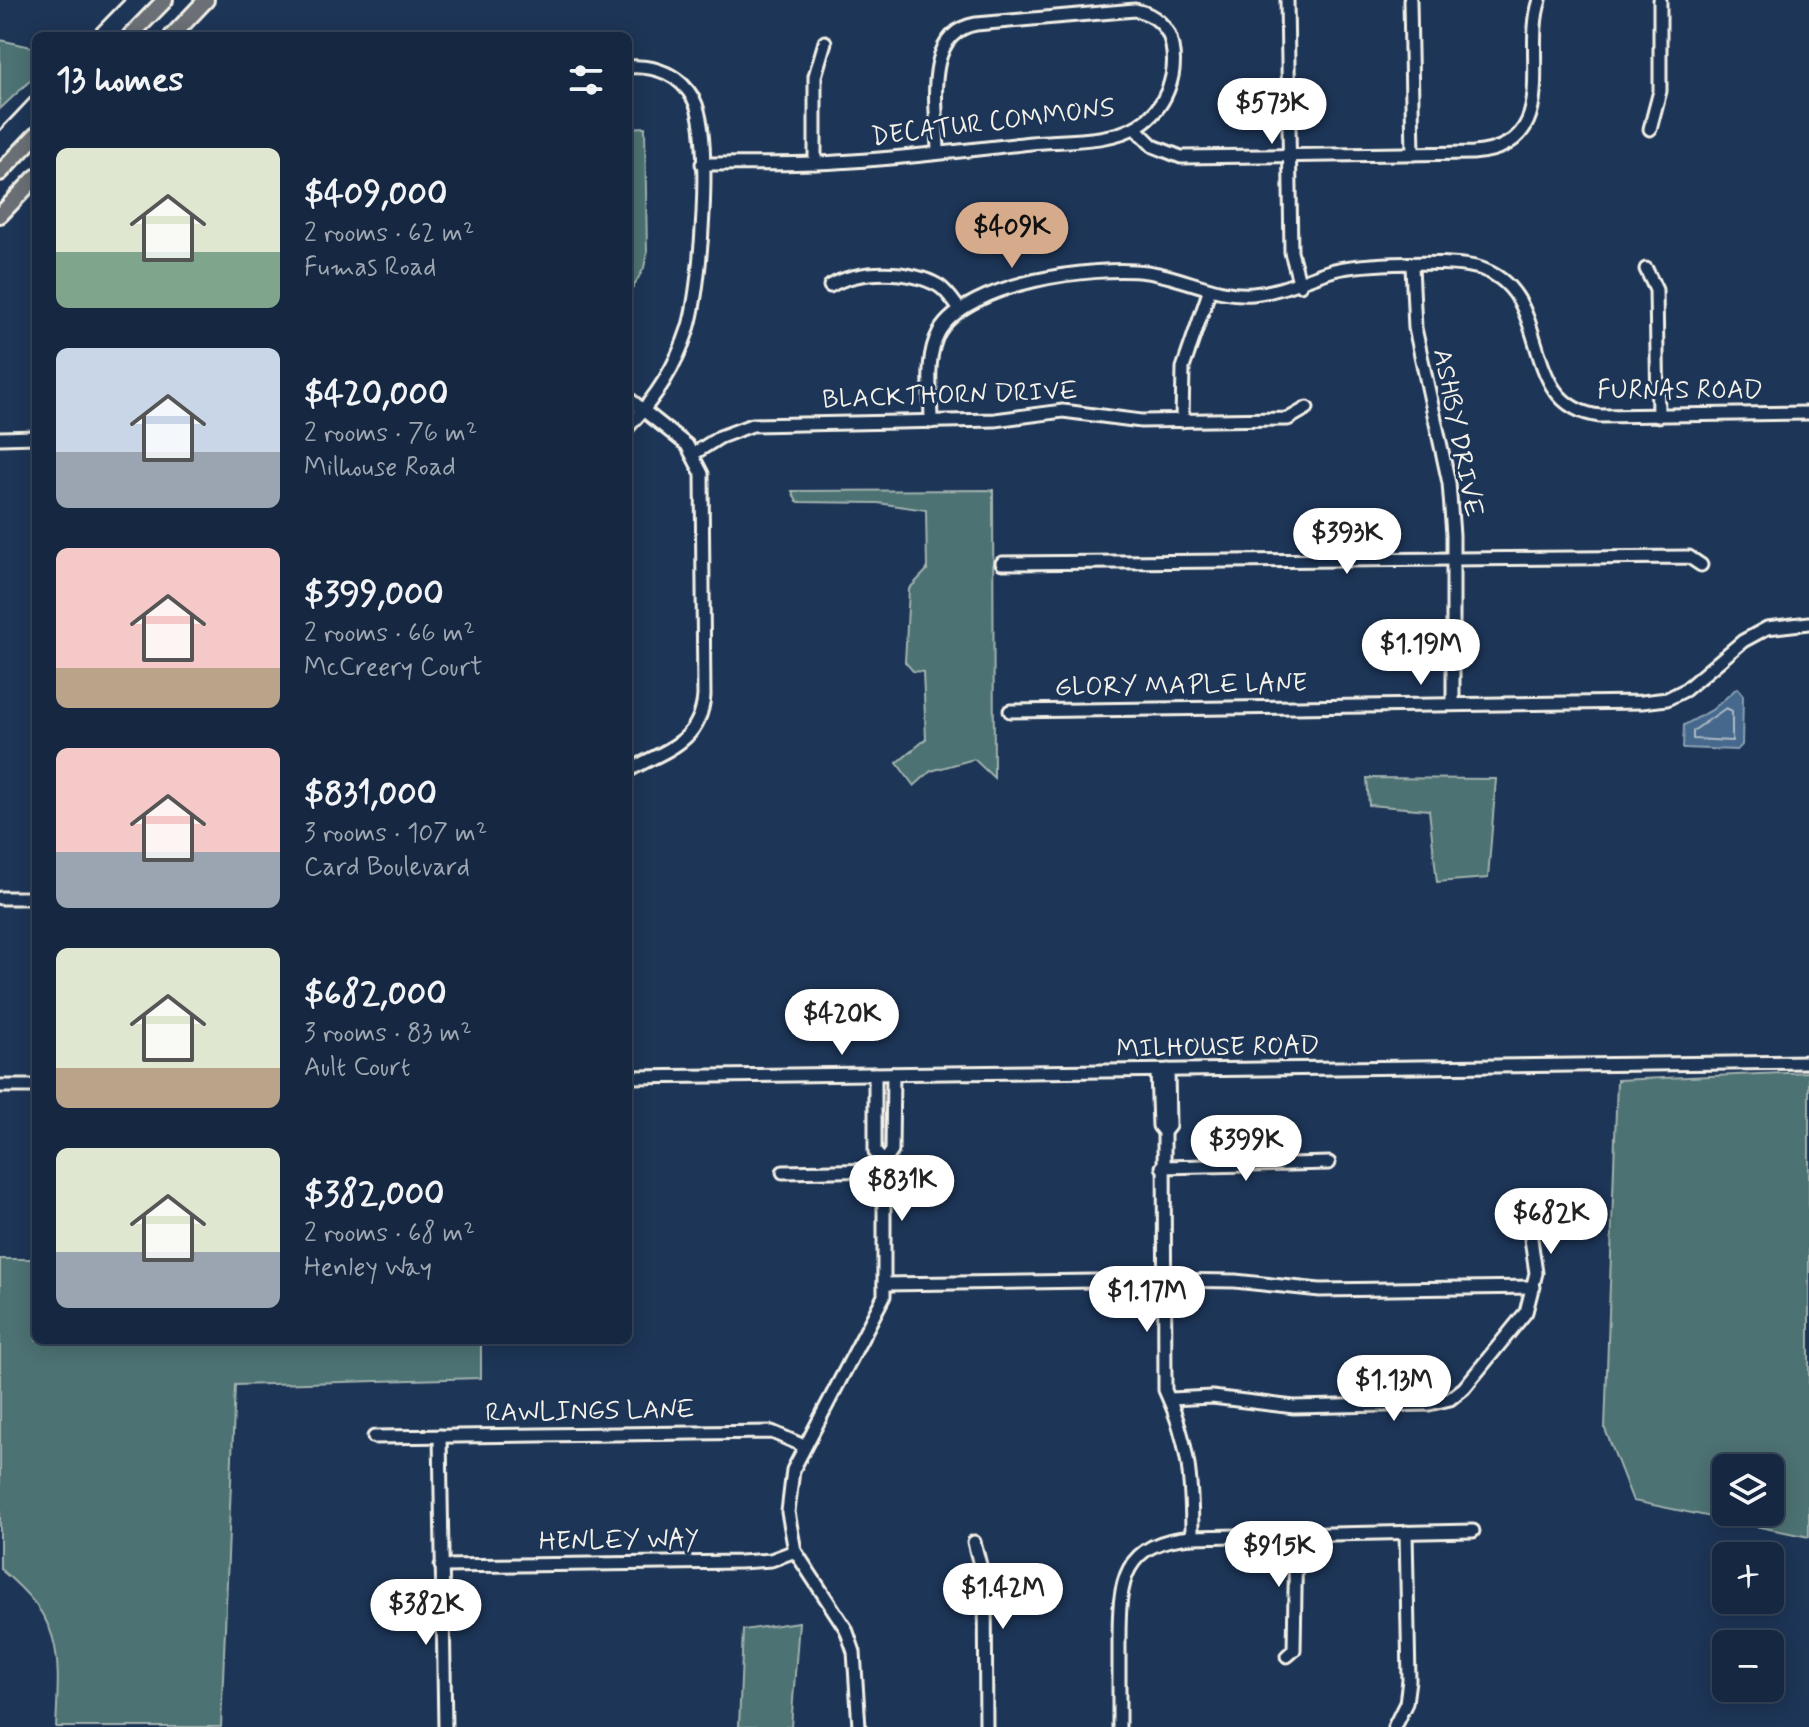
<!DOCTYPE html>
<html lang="en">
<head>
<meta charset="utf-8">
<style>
	:root { --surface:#162841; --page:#23344c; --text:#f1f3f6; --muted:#9ea6b1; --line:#35445a; --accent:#d6ab8b }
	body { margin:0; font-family:Mynerve,sans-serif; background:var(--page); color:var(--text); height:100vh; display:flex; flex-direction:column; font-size:30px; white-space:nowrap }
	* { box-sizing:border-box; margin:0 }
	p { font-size:26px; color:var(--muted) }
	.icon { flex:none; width:44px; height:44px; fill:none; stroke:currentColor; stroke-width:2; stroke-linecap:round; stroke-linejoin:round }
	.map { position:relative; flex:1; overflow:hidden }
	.panel { position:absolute; left:32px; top:32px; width:600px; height:1312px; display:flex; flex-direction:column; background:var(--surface); border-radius:12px; box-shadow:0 4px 20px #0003,0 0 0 2px var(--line) }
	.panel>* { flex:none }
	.controls { position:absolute; left:1712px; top:1454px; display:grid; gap:16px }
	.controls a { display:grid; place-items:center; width:72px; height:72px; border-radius:12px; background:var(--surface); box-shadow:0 4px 20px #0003,0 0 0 2px var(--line); font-size:40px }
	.price { position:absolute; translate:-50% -68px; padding:0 18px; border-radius:28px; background:#fff; color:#222; font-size:26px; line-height:52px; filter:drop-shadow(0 2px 4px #0008) }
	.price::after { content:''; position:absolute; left:50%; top:48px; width:24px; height:18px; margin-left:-12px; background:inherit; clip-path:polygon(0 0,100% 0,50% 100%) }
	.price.active { background:var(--accent); color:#111 }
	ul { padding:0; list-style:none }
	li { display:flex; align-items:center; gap:24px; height:200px; padding:0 24px }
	li span { display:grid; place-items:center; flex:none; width:224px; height:160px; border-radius:12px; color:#555 }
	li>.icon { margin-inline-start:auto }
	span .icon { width:96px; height:96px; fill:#fffc; stroke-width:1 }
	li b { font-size:34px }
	h2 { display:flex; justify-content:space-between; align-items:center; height:96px; padding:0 24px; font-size:34px }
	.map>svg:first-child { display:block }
</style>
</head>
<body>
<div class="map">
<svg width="1809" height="1727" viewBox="0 0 1809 1727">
	<rect width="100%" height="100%" fill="#1d3557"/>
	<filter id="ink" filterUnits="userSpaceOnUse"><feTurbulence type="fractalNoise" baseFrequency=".0125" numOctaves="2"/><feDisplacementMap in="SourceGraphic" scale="16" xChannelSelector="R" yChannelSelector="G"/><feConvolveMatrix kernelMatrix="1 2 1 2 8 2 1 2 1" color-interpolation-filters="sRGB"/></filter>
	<g filter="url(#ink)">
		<g fill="#4e7273" stroke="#a1b2ae" stroke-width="2" fill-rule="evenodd">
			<polygon points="0,40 36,48 36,75 0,109"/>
			<polygon points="645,127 647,253 644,268 628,296 628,128"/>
			<polygon points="993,490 994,778 974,759 931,771 914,786 897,763 926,739 923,672 913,671 905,662 909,589 927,570 926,510 878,503 797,502 792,491"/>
			<polygon points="1367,778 1496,779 1488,878 1437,882 1429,810 1369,805"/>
			<path d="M1809 1072V1537L1633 1501 1605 1429 1617 1080ZM1726 1468H1770V1512H1726Z"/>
			<path d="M0 1259H36V1340H481V1378L235 1385 221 1727H56C60 1651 63 1621 0 1569Z"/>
			<polygon points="799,1622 791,1727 739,1727 743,1630"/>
		</g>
		<polygon fill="#44688c" stroke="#8a9fb1" stroke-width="2" points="1737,688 1743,695 1742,745 1737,750 1683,748 1684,725 1712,710"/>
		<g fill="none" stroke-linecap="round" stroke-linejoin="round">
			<polygon stroke="#aebac3" stroke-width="2" points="1726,708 1732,711 1732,741 1693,739 1693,731"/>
			<g stroke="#f4f1e8" stroke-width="17">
				<g id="minor">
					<polyline points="1287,0 1291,252 1300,285"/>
					<polyline points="1410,0 1413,154"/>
					<path d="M628 67C656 65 681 75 694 100 713 136 701 289 688 329 676 366 655 399 628 427"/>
					<path d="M1135 128 1153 146 1181 157 1473 153C1565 146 1521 54 1540 0"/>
					<polyline points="1650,129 1660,91 1660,0"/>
					<polyline points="815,163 815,76 825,42"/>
					<path d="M702 164C747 163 792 165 836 162 901 159 966 150 1031 143 1064 140 1110 143 1139 125 1165 109 1178 76 1172 46 1169 26 1154 14 1135 10L976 24C921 33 938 112 938 153"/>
					<polyline points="1412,266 1415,328 1449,483 1453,535 1453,704"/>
					<polyline points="1646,269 1656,290 1658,416"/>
					<path d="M830 286C859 269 910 269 939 286 948 292 954 302 960 310"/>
					<path d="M628 398 687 445 702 474 704 696C700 744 664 750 628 771"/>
					<polyline points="1182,421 1183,368 1210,289"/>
					<path d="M931 422C931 393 925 358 939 332 968 282 1095 265 1147 272 1184 277 1216 297 1253 294 1284 291 1306 278 1334 270 1361 263 1453 260 1479 268 1557 292 1514 405 1600 416L1809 413"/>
					<polyline points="0,438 36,437"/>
					<polyline points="693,454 720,437 752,425 995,420 1063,411 1141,421 1288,419 1307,408"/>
					<polyline points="1002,563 1689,557 1701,565"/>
					<polyline points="1010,711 1642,702 1667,699 1685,690 1743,641 1767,628 1809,623"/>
					<polyline points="0,898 36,898"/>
					<polyline points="1157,1071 1159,1126 1164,1132 1169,1126 1168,1070"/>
					<polyline points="875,1074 875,1152 884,1162"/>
					<polyline points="628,1077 1809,1062"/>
					<polyline points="0,1086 36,1086"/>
					<path d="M1164 1132 1165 1390C1189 1441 1192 1481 1192 1537"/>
					<polyline points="1162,1167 1329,1163"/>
					<polyline points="783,1172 884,1170"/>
					<polyline points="884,1284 1163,1280 1235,1281 1320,1290 1534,1287"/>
					<polyline points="1170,1399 1212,1397 1294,1407 1429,1404 1450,1399 1464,1388 1526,1312 1536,1273 1529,1225"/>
					<polyline points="440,1436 445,1727"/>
					<polyline points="374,1437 772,1432 804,1446"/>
					<polyline points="974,1542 985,1584 986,1727"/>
					<polyline points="441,1566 740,1562 771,1560 795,1551"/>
					<polyline points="1287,1656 1294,1650 1296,1534"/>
					<polyline points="859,1727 854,1652 846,1629 795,1551 788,1512 793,1470 884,1296 884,1162 892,1151 893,1074"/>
					<path d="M1119 1727C1119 1698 1119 1669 1119 1641 1119 1582 1122 1542 1192 1537L1473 1531"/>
					<polyline points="1394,1727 1406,1703 1409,1680 1406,1532"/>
				</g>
			</g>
			<g stroke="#f4f1e8" stroke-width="20">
				<g id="major">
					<polyline points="130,36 165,0"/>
					<polyline points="172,36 206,0"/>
					<polyline points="0,173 36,135"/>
					<polyline points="0,215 36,177"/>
				</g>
			</g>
			<use href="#minor" stroke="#1d3557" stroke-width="11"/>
			<use href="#major" stroke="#6a7074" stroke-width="14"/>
			<g stroke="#f4f1e8" stroke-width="3">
				<polyline points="89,36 124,0"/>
				<polyline points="0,130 36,92"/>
			</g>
		</g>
	</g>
	<g text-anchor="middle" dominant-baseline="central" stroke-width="6" stroke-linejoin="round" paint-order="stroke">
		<g font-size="26" fill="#f4f1e8" stroke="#1d3557">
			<text transform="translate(993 123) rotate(-7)">DECATUR COMMONS</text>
			<text x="1680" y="391">FURNAS ROAD</text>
			<text transform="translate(950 396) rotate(-2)">BLACKTHORN DRIVE</text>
			<text transform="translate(1457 433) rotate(79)">ASHBY DRIVE</text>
			<text transform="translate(1181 686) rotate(-1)">GLORY MAPLE LANE</text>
			<text transform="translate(1218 1048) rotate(-1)">MILHOUSE ROAD</text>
			<text transform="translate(590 1412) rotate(-1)">RAWLINGS LANE</text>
			<text transform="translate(619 1541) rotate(-1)">HENLEY WAY</text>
		</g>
	</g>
</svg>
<div class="controls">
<a><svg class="icon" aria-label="layers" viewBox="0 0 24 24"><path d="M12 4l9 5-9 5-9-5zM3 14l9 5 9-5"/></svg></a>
<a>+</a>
<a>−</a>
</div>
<b class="price" style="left:1272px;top:146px">$573K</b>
<b class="price active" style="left:1012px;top:270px">$409K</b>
<b class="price" style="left:1347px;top:576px">$393K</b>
<b class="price" style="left:1421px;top:687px">$1.19M</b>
<b class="price" style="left:842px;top:1057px">$420K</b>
<b class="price" style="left:1246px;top:1183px">$399K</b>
<b class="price" style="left:902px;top:1223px">$831K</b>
<b class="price" style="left:1551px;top:1256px">$682K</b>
<b class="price" style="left:1147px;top:1334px">$1.17M</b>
<b class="price" style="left:1394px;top:1423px">$1.13M</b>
<b class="price" style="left:1279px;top:1589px">$915K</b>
<b class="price" style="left:1003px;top:1631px">$1.42M</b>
<b class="price" style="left:426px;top:1647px">$382K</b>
<section class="panel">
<h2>13 homes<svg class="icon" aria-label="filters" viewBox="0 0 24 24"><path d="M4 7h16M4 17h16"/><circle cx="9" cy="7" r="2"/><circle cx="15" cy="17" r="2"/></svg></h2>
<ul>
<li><span style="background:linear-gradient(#dfe7d0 65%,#7fa58c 0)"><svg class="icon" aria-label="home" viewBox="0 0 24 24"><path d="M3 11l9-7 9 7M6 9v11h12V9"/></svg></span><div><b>$409,000</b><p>2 rooms · 62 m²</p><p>Fumas Road</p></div></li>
<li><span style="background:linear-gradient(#c9d6e8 65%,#9aa5b1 0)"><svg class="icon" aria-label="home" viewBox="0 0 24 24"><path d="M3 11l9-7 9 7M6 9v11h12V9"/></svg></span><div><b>$420,000</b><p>2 rooms · 76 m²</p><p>Milhouse Road</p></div></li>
<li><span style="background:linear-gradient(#f6c9c9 75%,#b9a48a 0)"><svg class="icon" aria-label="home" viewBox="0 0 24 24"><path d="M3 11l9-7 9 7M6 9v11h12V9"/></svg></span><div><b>$399,000</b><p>2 rooms · 66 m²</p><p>McCreery Court</p></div></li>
<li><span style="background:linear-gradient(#f6c9c9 65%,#9aa5b1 0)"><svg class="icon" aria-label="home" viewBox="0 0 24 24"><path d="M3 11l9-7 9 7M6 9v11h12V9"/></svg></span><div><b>$831,000</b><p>3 rooms · 107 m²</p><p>Card Boulevard</p></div></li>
<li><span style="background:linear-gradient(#dfe7d0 75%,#b9a48a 0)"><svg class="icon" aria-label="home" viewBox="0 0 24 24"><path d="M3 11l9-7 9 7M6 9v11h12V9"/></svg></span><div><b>$682,000</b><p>3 rooms · 83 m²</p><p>Ault Court</p></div></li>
<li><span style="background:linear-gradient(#dfe7d0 65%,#9aa5b1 0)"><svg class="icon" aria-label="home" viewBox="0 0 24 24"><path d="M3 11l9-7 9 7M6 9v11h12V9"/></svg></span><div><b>$382,000</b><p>2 rooms · 68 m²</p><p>Henley Way</p></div></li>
</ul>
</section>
</div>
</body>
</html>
